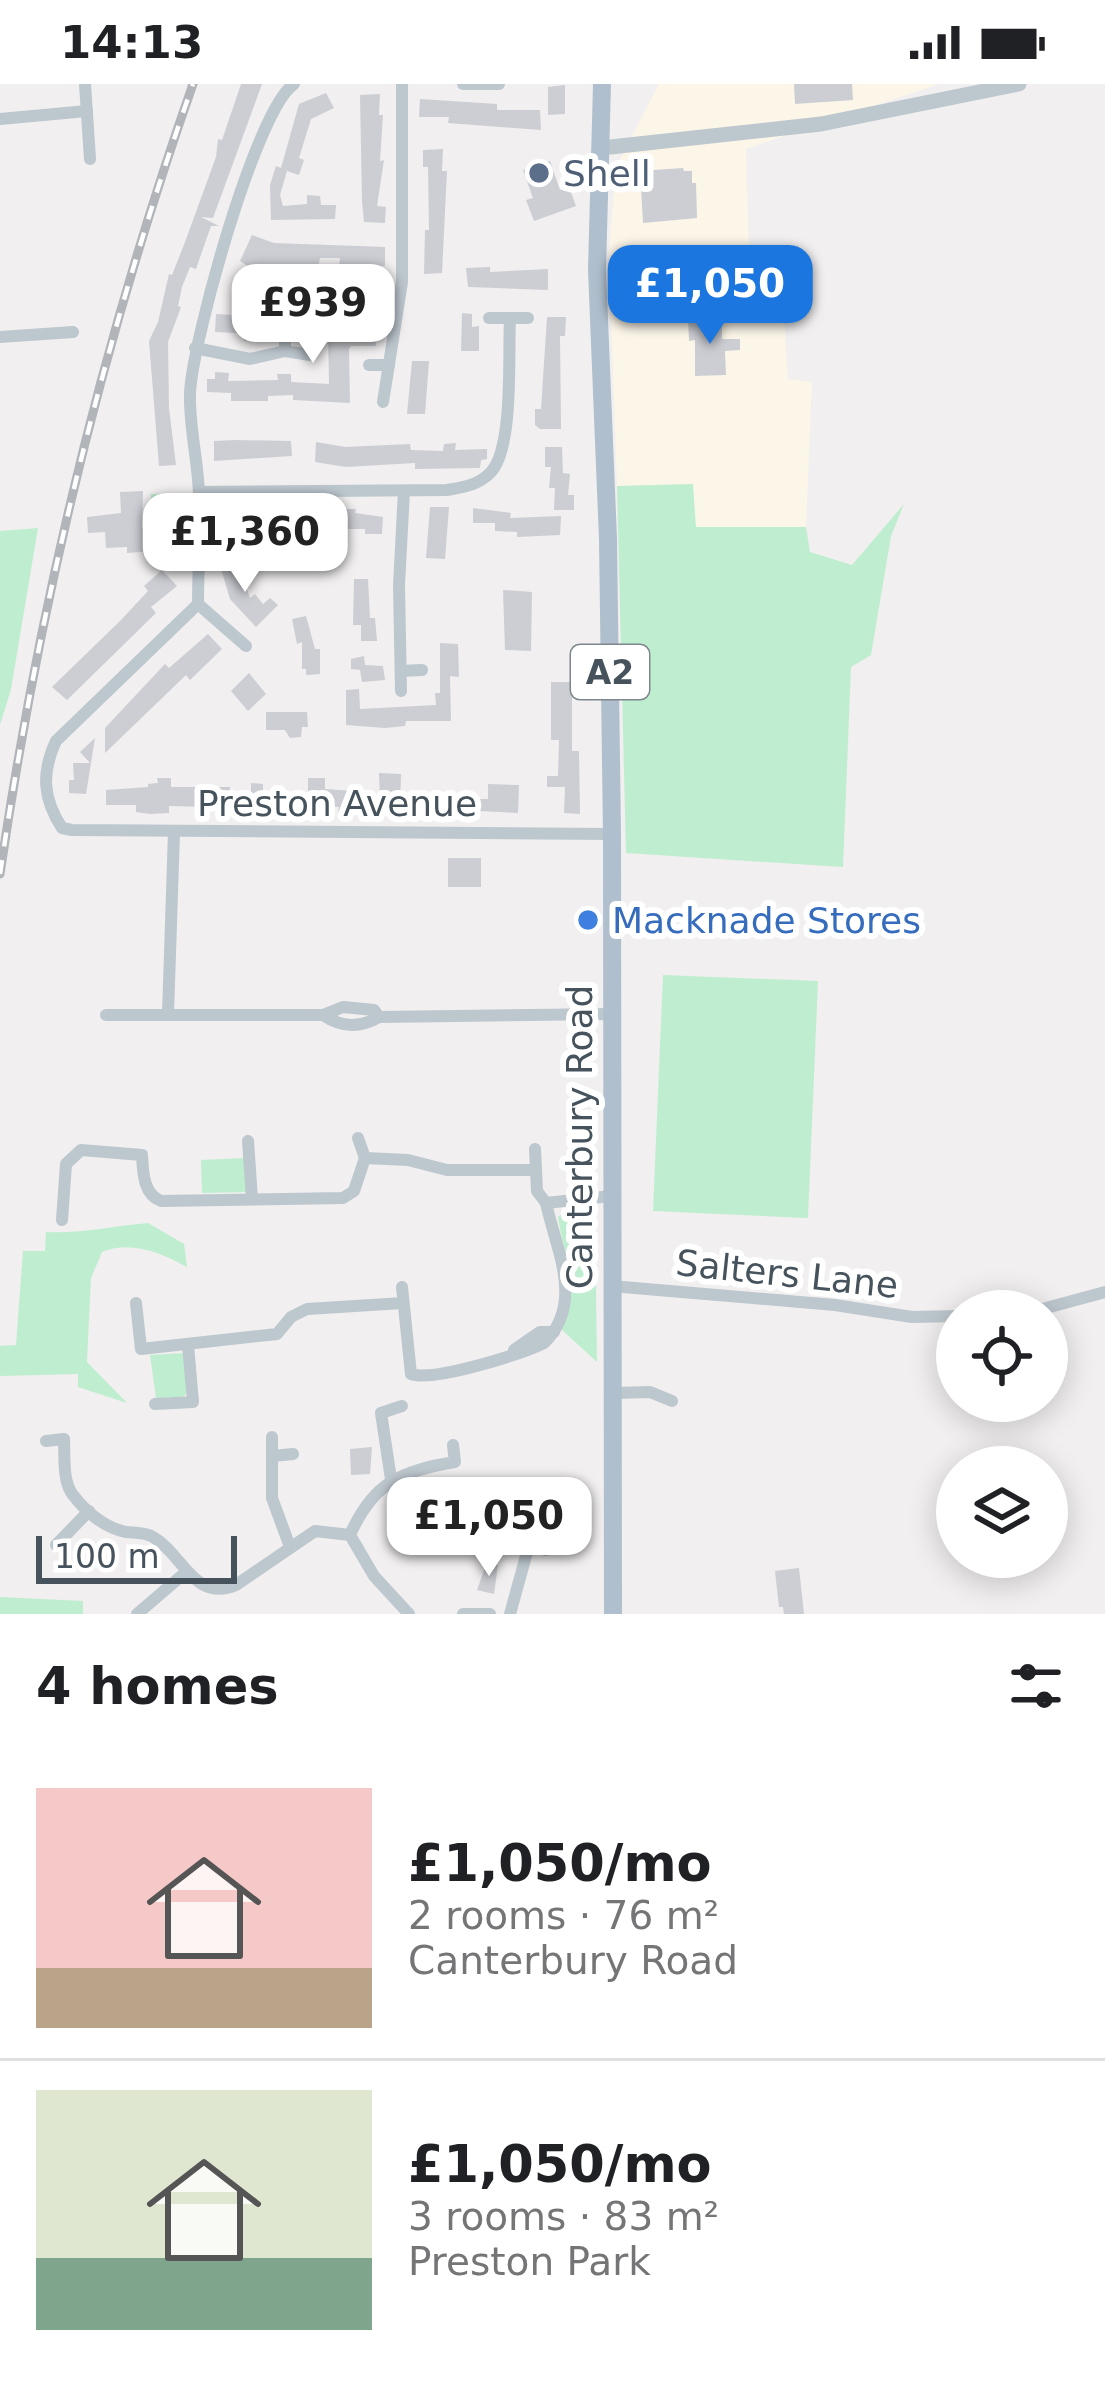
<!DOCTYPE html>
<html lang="en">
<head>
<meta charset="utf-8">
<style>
	:root { --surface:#fff; --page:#f2f2f2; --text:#202124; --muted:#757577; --line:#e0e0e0; --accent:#1b77df }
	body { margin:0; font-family:"DejaVu Sans",sans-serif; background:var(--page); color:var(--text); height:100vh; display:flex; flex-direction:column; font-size:45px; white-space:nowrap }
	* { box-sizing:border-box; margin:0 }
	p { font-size:39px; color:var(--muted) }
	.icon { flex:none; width:66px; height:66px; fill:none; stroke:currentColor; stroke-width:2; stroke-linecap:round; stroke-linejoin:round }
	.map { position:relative; height:1530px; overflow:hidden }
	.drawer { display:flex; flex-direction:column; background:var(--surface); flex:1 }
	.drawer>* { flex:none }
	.buttons { position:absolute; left:936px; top:1206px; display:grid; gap:24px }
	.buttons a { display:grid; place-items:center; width:132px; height:132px; border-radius:50%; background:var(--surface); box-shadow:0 6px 30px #0003; font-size:60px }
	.scale { position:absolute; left:36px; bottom:30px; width:201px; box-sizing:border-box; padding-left:12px; border:6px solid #47535c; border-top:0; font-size:33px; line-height:42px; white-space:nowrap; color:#47535c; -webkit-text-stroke:9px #fff; paint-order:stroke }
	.price { position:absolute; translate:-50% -102px; padding:0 27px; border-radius:24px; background:#fff; color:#222; font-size:39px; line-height:78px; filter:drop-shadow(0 3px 6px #0008) }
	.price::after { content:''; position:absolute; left:50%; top:72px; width:36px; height:27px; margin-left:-18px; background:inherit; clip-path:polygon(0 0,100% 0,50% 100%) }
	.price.on { background:var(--accent); color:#fff }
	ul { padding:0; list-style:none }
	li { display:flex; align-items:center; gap:36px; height:300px; padding:0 36px }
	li+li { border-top:3px solid var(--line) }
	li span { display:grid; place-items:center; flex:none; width:336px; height:240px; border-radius:0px; color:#555 }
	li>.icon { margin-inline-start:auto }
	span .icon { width:144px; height:144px; fill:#fffc; stroke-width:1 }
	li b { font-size:51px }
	h2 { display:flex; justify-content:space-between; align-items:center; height:144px; padding:0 36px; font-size:51px }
	.status { display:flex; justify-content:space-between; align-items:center; height:84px; padding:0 60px; background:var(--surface); direction:ltr }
	.status svg { height:33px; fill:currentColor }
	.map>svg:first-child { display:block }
</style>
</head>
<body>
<div class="status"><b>14:13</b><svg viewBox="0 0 49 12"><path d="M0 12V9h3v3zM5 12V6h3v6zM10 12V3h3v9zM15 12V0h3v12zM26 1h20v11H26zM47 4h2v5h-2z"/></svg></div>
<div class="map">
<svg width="1105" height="1530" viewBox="0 0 1105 1530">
	<rect width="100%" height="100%" fill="#f1efef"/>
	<polygon fill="#fcf6e9" points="659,0 939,0 746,65 750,200 782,204 788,295 812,298 806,443 695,443 693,400 617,402 609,168 616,83"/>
	<g fill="#beeecf">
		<polygon points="693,400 696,443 806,443 810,468 852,481 904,420 891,452 871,571 851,583 843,783 626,769 617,402"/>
		<rect x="151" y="410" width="43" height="23"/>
		<polygon points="38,444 11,605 0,641 0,447"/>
		<polygon points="663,891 818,897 808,1134 653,1127"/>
		<polygon points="246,1074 249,1108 202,1109 201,1076"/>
		<path d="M569 1125H585L595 1138 597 1278 561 1245C580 1198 565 1178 558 1133Z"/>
		<path d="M148 1139 184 1160 187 1183C161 1169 132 1156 102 1168L91 1194 87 1278 127 1319 78 1303V1290L0 1292V1262L16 1261 23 1167H45L46 1148C81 1150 112 1142 148 1139Z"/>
		<polygon points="185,1269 188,1308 183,1313 156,1314 150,1271"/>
		<polygon points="0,1513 83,1517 83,1530 0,1530"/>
	</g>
	<g fill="#ccced4">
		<polygon points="241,0 262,0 213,134 201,133 219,142 211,142 196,185 190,183 182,203 178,222 181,223 168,258 169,324 176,381 159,382 149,257 158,238 169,190 172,191 185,158 216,73 218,55 222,56"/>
		<polygon points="794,0 852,0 853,16 795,20"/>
		<polygon points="565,1 565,30 548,31 548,3"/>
		<polygon points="326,9 334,24 311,35 299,74 304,76 299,91 287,87 280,111 283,122 307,120 307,111 320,112 321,121 336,121 335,135 271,136 270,101 276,82 281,84 299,20"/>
		<polygon points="380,10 379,31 383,31 380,77 384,76 377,122 386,123 385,139 364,138 362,118 360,11"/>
		<polygon points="420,15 497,20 497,26 540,26 541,46 448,39 449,33 419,33"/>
		<polygon points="443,65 442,87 447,87 442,189 424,190 425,146 429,146 428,83 423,83 423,66"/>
		<polygon points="550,77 560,106 569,103 576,122 534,137 526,116 533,114 523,86"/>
		<polygon points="683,84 684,87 692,87 692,99 696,99 697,134 643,139 640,87"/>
		<polygon points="252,151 274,159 385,163 385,182 339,182 340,174 320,174 318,184 259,182 259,197 246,199 246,181 240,177"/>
		<polygon points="490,183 490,188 548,185 548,206 468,203 466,184"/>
		<polygon points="351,214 384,215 384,225 375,225 376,262 351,262 349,265 350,319 293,316 293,311 268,312 268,317 231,317 231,309 207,308 207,295 215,295 215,288 229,289 228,297 278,296 277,290 291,290 291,298 329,300 328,249 354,247"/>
		<polygon points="462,229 472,230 472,243 479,242 479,267 461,267"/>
		<polygon points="216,230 232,231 233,237 257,238 258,257 244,257 244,251 237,249 215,248"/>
		<polygon points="547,233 566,233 565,252 560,252 561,345 540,345 535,341 535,325 541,325"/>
		<polygon points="688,234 722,239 722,255 740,255 740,266 725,267 726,291 695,292 695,256 689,257"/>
		<polygon points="412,277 429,277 425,330 407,330"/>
		<polygon points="235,356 291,357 292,372 214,377 214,357"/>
		<polygon points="316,358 345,363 410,360 411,366 443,367 444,360 456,359 455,366 487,365 487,375 481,376 480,384 415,385 415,379 346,383 315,378"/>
		<polygon points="545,363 562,363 563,389 570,390 568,411 574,411 574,426 554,426 555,404 549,404 551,383 545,383"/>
		<polygon points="143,407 142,444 178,442 180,465 127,469 127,463 106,464 105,448 88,449 87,433 121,429 120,408"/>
		<polygon points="430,423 449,423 445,475 426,474"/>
		<polygon points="473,424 511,429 510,434 561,432 560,451 517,453 517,448 495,447 495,439 473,439"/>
		<polygon points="307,425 356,425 355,429 383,433 382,450 365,450 365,445 211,445 210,431 218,428"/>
		<polygon points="219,478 238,479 250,514 255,510 263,520 270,514 278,521 256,543 230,515"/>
		<polygon points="162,486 177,502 151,523 156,529 67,616 52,603 121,536 148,507 144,502"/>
		<polygon points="354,495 368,495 370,534 375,534 377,557 361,557 361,541 353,541"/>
		<polygon points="503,506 532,508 531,567 505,566"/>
		<polygon points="306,532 315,565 320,565 320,590 306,591 306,585 302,585 302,558 297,560 292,535"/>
		<polygon points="208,550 222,565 190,596 186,591 105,669 105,644 165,580 169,584"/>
		<polygon points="440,559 458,560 459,593 450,592 451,637 406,637 405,642 385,644 346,641 346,606 359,605 360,625 436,621 435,609 440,609"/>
		<polygon points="364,572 365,581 383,582 385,596 362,598 360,586 351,585 351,575"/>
		<polygon points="249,589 266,610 248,627 231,607"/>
		<polygon points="551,598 572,598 572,667 579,667 580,730 564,729 565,703 547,703 547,692 558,692 559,656 551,656"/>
		<polygon points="266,628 307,628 308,643 302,643 301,653 290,654 285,646 266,646"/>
		<polygon points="95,654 86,710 69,709 69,696 74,696 73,679 90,679 80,668"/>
		<polygon points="379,689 401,690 400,726 338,729 339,723 308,720 308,694 325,694 325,705 354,707 355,714 380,716"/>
		<polygon points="157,694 171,694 171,703 230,703 230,710 251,711 251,699 263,700 263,712 306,712 304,731 247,730 247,724 169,722 169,729 150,730 136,728 136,721 106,721 106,706 148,703 148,700 158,699"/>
		<polygon points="488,700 519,701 518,729 479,727 479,731 448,733 449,715 488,715"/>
		<rect x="448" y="774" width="33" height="29"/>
		<polygon points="372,1363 370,1390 351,1391 350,1365"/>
		<polygon points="487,1478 498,1481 494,1510 477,1506"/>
		<polygon points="799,1484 804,1530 784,1530 783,1523 779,1523 775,1487"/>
	</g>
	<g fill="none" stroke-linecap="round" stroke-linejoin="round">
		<g stroke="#bdc7ce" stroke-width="12">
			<polyline points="85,0 90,75"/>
			<path d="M294 0C256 25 192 259 190 309 189 343 198 377 199 410 201 446 198 484 198 520L56 657C41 689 43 715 62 744L72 746 612 750"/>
			<polyline points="463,0 499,0"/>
			<polyline points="0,35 87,27"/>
			<polyline points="489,234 528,234"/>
			<polyline points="285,248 285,267"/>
			<polyline points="0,253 73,248"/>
			<polyline points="195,264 250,275 285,267 310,271"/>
			<polyline points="369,281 389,281"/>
			<polyline points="383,318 402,198 402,0"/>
			<path d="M199 408 447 406C464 403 479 401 491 388 514 363 508 270 510 234"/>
			<polyline points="198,520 246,562"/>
			<polyline points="401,587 422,586"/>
			<polyline points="401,607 399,501 404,407"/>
			<polyline points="168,930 174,748"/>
			<polyline points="106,931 323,931 343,923 374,926 379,933"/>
			<path d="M323 931C342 944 360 944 379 933L612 930"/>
			<polyline points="358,1054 365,1074"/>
			<polyline points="248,1057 252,1115"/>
			<polyline points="535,1065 536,1086"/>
			<path d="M62 1136 66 1080 81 1066 142 1071C143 1088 143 1110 161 1117L343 1114 354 1107 365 1074 408 1076 447 1086H536L537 1107 546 1119 611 1112"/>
			<polyline points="611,1202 835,1221 912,1233 957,1232"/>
			<path d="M402 1203 411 1290C434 1298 521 1270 544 1259 585 1219 556 1166 546 1119"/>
			<polyline points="136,1219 141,1265 277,1250 291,1233 307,1225 403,1219"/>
			<polyline points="1035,1227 1105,1208"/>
			<polyline points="514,1266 540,1248 554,1248"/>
			<polyline points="613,1309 650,1308 672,1317"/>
			<polyline points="155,1320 193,1318 188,1261"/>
			<polyline points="272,1353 272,1414 290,1463"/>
			<path d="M46 1357 64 1355C65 1372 62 1397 73 1411 86 1428 105 1444 126 1448 135 1449 145 1448 153 1453 183 1470 194 1519 236 1501L315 1447 350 1451 374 1492 409 1530"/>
			<polyline points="273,1372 293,1370"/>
			<polyline points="391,1395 381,1329 402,1322"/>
			<path d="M350 1451C373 1399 400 1387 455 1378L453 1361"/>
			<polyline points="56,1461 89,1427"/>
			<polyline points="137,1530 186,1488"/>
			<polyline points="463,1530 490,1530"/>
			<polyline points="510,1530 529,1461 546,1466"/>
		</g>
		<polyline stroke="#bdc7ce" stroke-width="15" points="601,64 821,40 1019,0"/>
		<polyline stroke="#afbfcd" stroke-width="18" points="602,0 597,186 608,455 612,750 613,1530"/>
		<g stroke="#b1b4b9" stroke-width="9">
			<path id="rail" d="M0 790C39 522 103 256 193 0"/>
		</g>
		<use href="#rail" stroke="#fff" stroke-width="4.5" stroke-dasharray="14" stroke-linecap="butt"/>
	</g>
	<circle fill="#5c6f8a" stroke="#fff" stroke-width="4.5" cx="539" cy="89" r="12"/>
	<circle fill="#3f7fe0" stroke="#fff" stroke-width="4.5" cx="588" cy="836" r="12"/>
	<g text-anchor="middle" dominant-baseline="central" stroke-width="12" stroke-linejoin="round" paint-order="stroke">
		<rect fill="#fff" stroke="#7e878d" stroke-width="3" x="571" y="561" width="78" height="54" rx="9"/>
		<g font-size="33" font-weight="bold" fill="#47535c">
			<text x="610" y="588">A2</text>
		</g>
		<g font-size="36" fill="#4e5e75" stroke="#fff" text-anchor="start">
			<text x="563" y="89">Shell</text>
		</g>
		<g font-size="36" fill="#47535c" stroke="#fff">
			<text x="337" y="719">Preston Avenue</text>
			<text transform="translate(579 1053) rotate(-90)">Canterbury Road</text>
			<text transform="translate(787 1190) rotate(6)">Salters Lane</text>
		</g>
		<g font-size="36" fill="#366cbe" stroke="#fff" text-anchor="start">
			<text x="612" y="836">Macknade Stores</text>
		</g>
	</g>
</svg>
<div class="buttons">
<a><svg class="icon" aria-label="locate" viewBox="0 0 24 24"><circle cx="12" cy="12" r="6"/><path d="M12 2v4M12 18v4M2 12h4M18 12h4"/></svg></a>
<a><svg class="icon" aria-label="layers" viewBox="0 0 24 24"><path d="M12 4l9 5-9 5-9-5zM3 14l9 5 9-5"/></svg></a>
</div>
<div class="scale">100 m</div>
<b class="price on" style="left:710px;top:263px">£1,050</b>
<b class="price" style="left:313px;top:282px">£939</b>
<b class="price" style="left:245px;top:511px">£1,360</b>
<b class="price" style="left:489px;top:1495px">£1,050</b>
</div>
<section class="drawer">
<h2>4 homes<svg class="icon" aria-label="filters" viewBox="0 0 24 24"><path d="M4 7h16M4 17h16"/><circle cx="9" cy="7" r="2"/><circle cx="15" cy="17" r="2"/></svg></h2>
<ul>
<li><span style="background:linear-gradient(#f6c9c9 75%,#b9a48a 0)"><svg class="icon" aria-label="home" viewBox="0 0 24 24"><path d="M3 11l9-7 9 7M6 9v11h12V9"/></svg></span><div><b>£1,050/mo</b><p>2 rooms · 76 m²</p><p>Canterbury Road</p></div></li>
<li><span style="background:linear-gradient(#dfe7d0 70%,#7fa58c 0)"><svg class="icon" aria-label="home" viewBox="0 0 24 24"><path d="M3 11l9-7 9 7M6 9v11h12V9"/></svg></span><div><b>£1,050/mo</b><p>3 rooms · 83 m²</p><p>Preston Park</p></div></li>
</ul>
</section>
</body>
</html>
